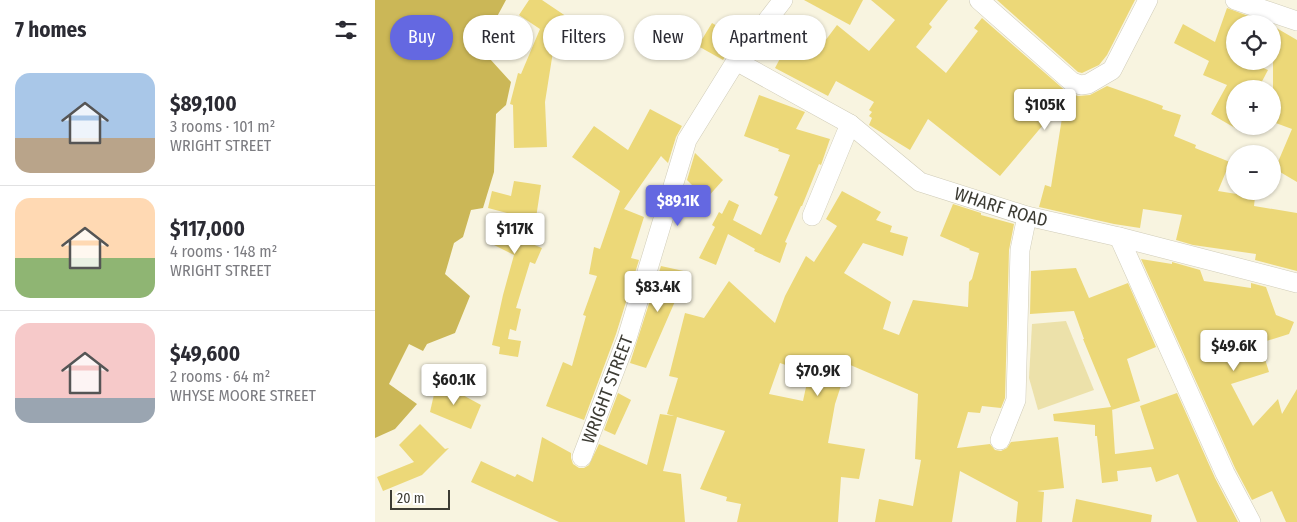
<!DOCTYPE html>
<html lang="en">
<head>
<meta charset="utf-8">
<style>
	:root { --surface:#fff; --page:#f7f7f7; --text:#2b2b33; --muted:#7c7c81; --line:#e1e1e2; --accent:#6468e1 }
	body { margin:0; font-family:"Fira Sans Condensed",sans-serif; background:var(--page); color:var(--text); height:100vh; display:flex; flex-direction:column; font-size:19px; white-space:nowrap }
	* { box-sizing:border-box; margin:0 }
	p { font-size:16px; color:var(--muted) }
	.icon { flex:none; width:28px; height:28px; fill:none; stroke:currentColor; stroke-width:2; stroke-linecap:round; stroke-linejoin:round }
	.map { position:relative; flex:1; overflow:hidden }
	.details { display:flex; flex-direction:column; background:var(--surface); width:375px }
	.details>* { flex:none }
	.top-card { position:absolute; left:15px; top:15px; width:475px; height:45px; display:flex; gap:10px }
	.fabs { position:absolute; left:851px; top:15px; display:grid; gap:10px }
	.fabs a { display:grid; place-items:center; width:55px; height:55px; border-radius:50%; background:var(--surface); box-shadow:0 1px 4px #0004; font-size:25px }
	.scale { position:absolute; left:15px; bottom:12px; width:60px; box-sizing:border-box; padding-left:5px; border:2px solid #3d3c34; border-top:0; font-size:14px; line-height:18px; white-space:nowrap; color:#3d3c34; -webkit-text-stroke:4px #fff; paint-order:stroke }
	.price { position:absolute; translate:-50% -42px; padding:0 11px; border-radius:5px; background:#fff; color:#222; font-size:16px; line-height:32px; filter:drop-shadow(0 1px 2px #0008) }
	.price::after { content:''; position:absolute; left:50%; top:30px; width:15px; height:11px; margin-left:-8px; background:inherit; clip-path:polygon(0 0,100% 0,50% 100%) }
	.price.selected { background:var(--accent); color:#fff }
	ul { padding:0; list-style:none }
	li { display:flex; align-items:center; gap:15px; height:125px; padding:0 15px }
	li+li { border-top:1px solid var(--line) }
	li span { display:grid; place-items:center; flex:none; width:140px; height:100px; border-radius:15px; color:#555 }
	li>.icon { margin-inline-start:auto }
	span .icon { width:60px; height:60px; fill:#fffc; stroke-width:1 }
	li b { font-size:21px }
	h2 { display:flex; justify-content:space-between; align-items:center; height:60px; padding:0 15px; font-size:21px }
	.pill { padding:0 18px; border-radius:22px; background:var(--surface); box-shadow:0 1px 4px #0004; font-size:18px; line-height:45px }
	.pill.selected { background:var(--accent); color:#fff }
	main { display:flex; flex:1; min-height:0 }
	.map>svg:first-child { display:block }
</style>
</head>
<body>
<main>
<section class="details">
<h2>7 homes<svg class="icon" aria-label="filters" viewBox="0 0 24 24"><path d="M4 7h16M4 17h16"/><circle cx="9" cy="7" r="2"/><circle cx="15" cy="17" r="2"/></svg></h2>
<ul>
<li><span style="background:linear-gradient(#a9c7e8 65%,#b9a48a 0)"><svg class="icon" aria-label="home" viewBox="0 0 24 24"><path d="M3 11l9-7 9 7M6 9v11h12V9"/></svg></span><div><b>$89,100</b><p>3 rooms · 101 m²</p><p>WRIGHT STREET</p></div></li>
<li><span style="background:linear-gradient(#ffd9b3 60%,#8fb573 0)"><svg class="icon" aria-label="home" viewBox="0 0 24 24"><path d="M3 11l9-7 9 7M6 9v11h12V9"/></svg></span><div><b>$117,000</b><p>4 rooms · 148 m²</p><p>WRIGHT STREET</p></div></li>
<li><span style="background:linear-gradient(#f6c9c9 75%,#9aa5b1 0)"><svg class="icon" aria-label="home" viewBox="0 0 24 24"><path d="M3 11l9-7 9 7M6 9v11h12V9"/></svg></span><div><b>$49,600</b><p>2 rooms · 64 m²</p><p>WHYSE MOORE STREET</p></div></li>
</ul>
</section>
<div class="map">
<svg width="922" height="522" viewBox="0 0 922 522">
	<rect width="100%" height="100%" fill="#f8f4e0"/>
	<polygon fill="#ece1aa" points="691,321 719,390 663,410 654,378 657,324"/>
	<polygon fill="#cbb757" points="0,0 131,0 105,48 136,82 131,105 121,114 119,172 108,208 96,210 88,237 79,243 70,274 95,296 80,333 52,344 48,351 34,344 14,384 42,404 20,429 0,438"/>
	<g fill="#ecd878" fill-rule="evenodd">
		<polygon points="154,0 167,0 207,27 193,48 180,39 170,102 172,147 139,148 138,105 135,104 143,73 146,74 165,29 144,15"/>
		<polygon points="429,0 488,0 475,25"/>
		<polygon points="496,0 573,0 554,24 557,27 541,47 571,73 603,31 599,28 607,18 693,93 703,96 715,95 732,86 772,100 788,106 787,109 806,115 799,136 821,145 820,148 855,162 843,191 880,197 879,206 922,213 922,271 880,260 881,254 818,245 801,240 807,215 768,209 765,228 739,224 664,207 670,185 676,187 690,99 625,176 553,119 535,150 494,125 497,118 494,116 497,112 494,110 499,102 461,81 453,96 400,68 418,34 444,49 462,25 494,51 520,20"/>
		<polygon points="622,0 760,0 732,55 724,65 707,73 703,72"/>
		<polygon points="852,8 895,24 860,24 860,61 872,61 893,70 883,89 860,89 860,128 836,114 852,85 828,75 834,61 799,43 808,24 840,42"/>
		<polygon points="337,23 362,38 348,60 323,46"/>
		<polygon points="898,26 922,40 922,182 900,169 917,129 898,122"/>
		<polygon points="384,95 430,112 421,129 455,139 446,165 444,164 427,206 426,206 410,242 412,243 405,263 379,251 380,249 353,234 341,265 324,258 340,227 337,225 344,212 347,214 354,200 364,205 358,220 386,235 403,197 399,195 415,155 403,151 404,149 369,136"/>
		<polygon points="275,109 307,126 301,137 293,163 286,156 249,209 269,217 256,258 264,260 241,334 209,420 171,406 188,362 197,366 211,316 208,315 222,276 214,274 219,247 225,249 245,191 197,157 219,126 253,150"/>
		<polygon points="320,153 348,180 331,199 312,180"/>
		<polygon points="139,181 166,185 157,244 167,248 160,264 155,262 141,308 146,309 141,331 135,329 133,339 146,341 143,357 124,354 125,347 117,345 128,295 139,255 117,244 132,213 113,208 117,191 136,196"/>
		<path d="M467 191 506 212 501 220 517 226 515 232 533 237 528 256 488 243 469 273 516 302 508 329 524 335 538 300 593 307 594 282 597 279 604 253 594 250 595 249 565 236 578 204 606 213V215L639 224 634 250 630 398 626 408 607 406 605 413 593 412 582 448 615 444 620 450 626 451 632 448 636 442 683 437 689 488 662 491 669 492 667 522H641L643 502 585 471 577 522H500L504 499 538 506 546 460 540 459 543 394 473 364 460 404 453 443 490 449 484 479 466 477 463 522H362L366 504 351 501 352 497 325 489 350 431 302 417 288 471 306 474 310 522H184L96 482 106 461 140 477 142 474 158 482 167 437 196 453V458L198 464 204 468H209L214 465 224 444 272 465 285 414 299 416 292 414 303 378 294 376 310 313 329 318 354 281 400 323 410 296 431 256 439 262 462 226 451 219ZM405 363 434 373 428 401 394 394Z"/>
		<polygon points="766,259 797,264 797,262 825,270 829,281 876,288 876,283 891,287 901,315 919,322 914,334 885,343 894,372 856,384 878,426 903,399 907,414 922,389 922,522 911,522 897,491 877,500 860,468"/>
		<polygon points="286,266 313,272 305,301 301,299 271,368 255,363"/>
		<polygon points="701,268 714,298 753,283 781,347 752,359 765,401 737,410 737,408 740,454 779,449 765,406 802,393 840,478 863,522 822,522 803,474 781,482 776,467 742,471 743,481 727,483 722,436 720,436 720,425 679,421 678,414 736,407 708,339 709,339 699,311 655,314 656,271"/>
		<polygon points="62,381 106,405 96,429 55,412"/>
		<polygon points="243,393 256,400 240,435 229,430"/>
		<polygon points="45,424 70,449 74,448 47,475 8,491 2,477 39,462 24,445"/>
		<polygon points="701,499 777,515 776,522 697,522"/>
	</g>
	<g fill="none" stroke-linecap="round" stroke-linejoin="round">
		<g stroke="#d0ccb8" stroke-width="20">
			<g id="street">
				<polyline points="604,0 697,82 706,85 713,84 737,70 773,0"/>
				<polyline points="860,0 922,21"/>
				<path id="s1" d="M361 61 475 124 545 182 652 216 744 237 922 283"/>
				<polyline points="437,216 475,124"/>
				<polyline points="744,237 850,473 876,522"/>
				<polyline points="625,440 641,400 645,250 652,216"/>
				<path id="s2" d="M207 457 252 338 312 140 361 61 408 0"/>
			</g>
		</g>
		<use href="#street" stroke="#fff" stroke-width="19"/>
	</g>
	<g text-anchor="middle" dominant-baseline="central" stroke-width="5" stroke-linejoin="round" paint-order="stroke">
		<g font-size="18" fill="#3d3c34" stroke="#fff">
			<text stroke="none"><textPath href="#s1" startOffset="306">WHARF ROAD</textPath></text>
			<text stroke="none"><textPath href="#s2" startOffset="72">WRIGHT STREET</textPath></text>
		</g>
	</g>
</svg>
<div class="fabs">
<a><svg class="icon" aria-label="locate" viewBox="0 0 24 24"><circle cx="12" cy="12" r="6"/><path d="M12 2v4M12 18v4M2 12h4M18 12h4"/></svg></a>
<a>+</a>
<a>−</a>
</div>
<div class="scale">20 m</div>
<b class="price" style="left:670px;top:131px">$105K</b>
<b class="price selected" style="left:303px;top:227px">$89.1K</b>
<b class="price" style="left:140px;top:255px">$117K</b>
<b class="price" style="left:283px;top:313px">$83.4K</b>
<b class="price" style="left:859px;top:372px">$49.6K</b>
<b class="price" style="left:443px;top:397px">$70.9K</b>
<b class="price" style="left:79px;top:406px">$60.1K</b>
<div class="top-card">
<a class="pill selected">Buy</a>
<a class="pill">Rent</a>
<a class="pill">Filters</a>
<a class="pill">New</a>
<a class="pill">Apartment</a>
</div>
</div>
</main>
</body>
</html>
